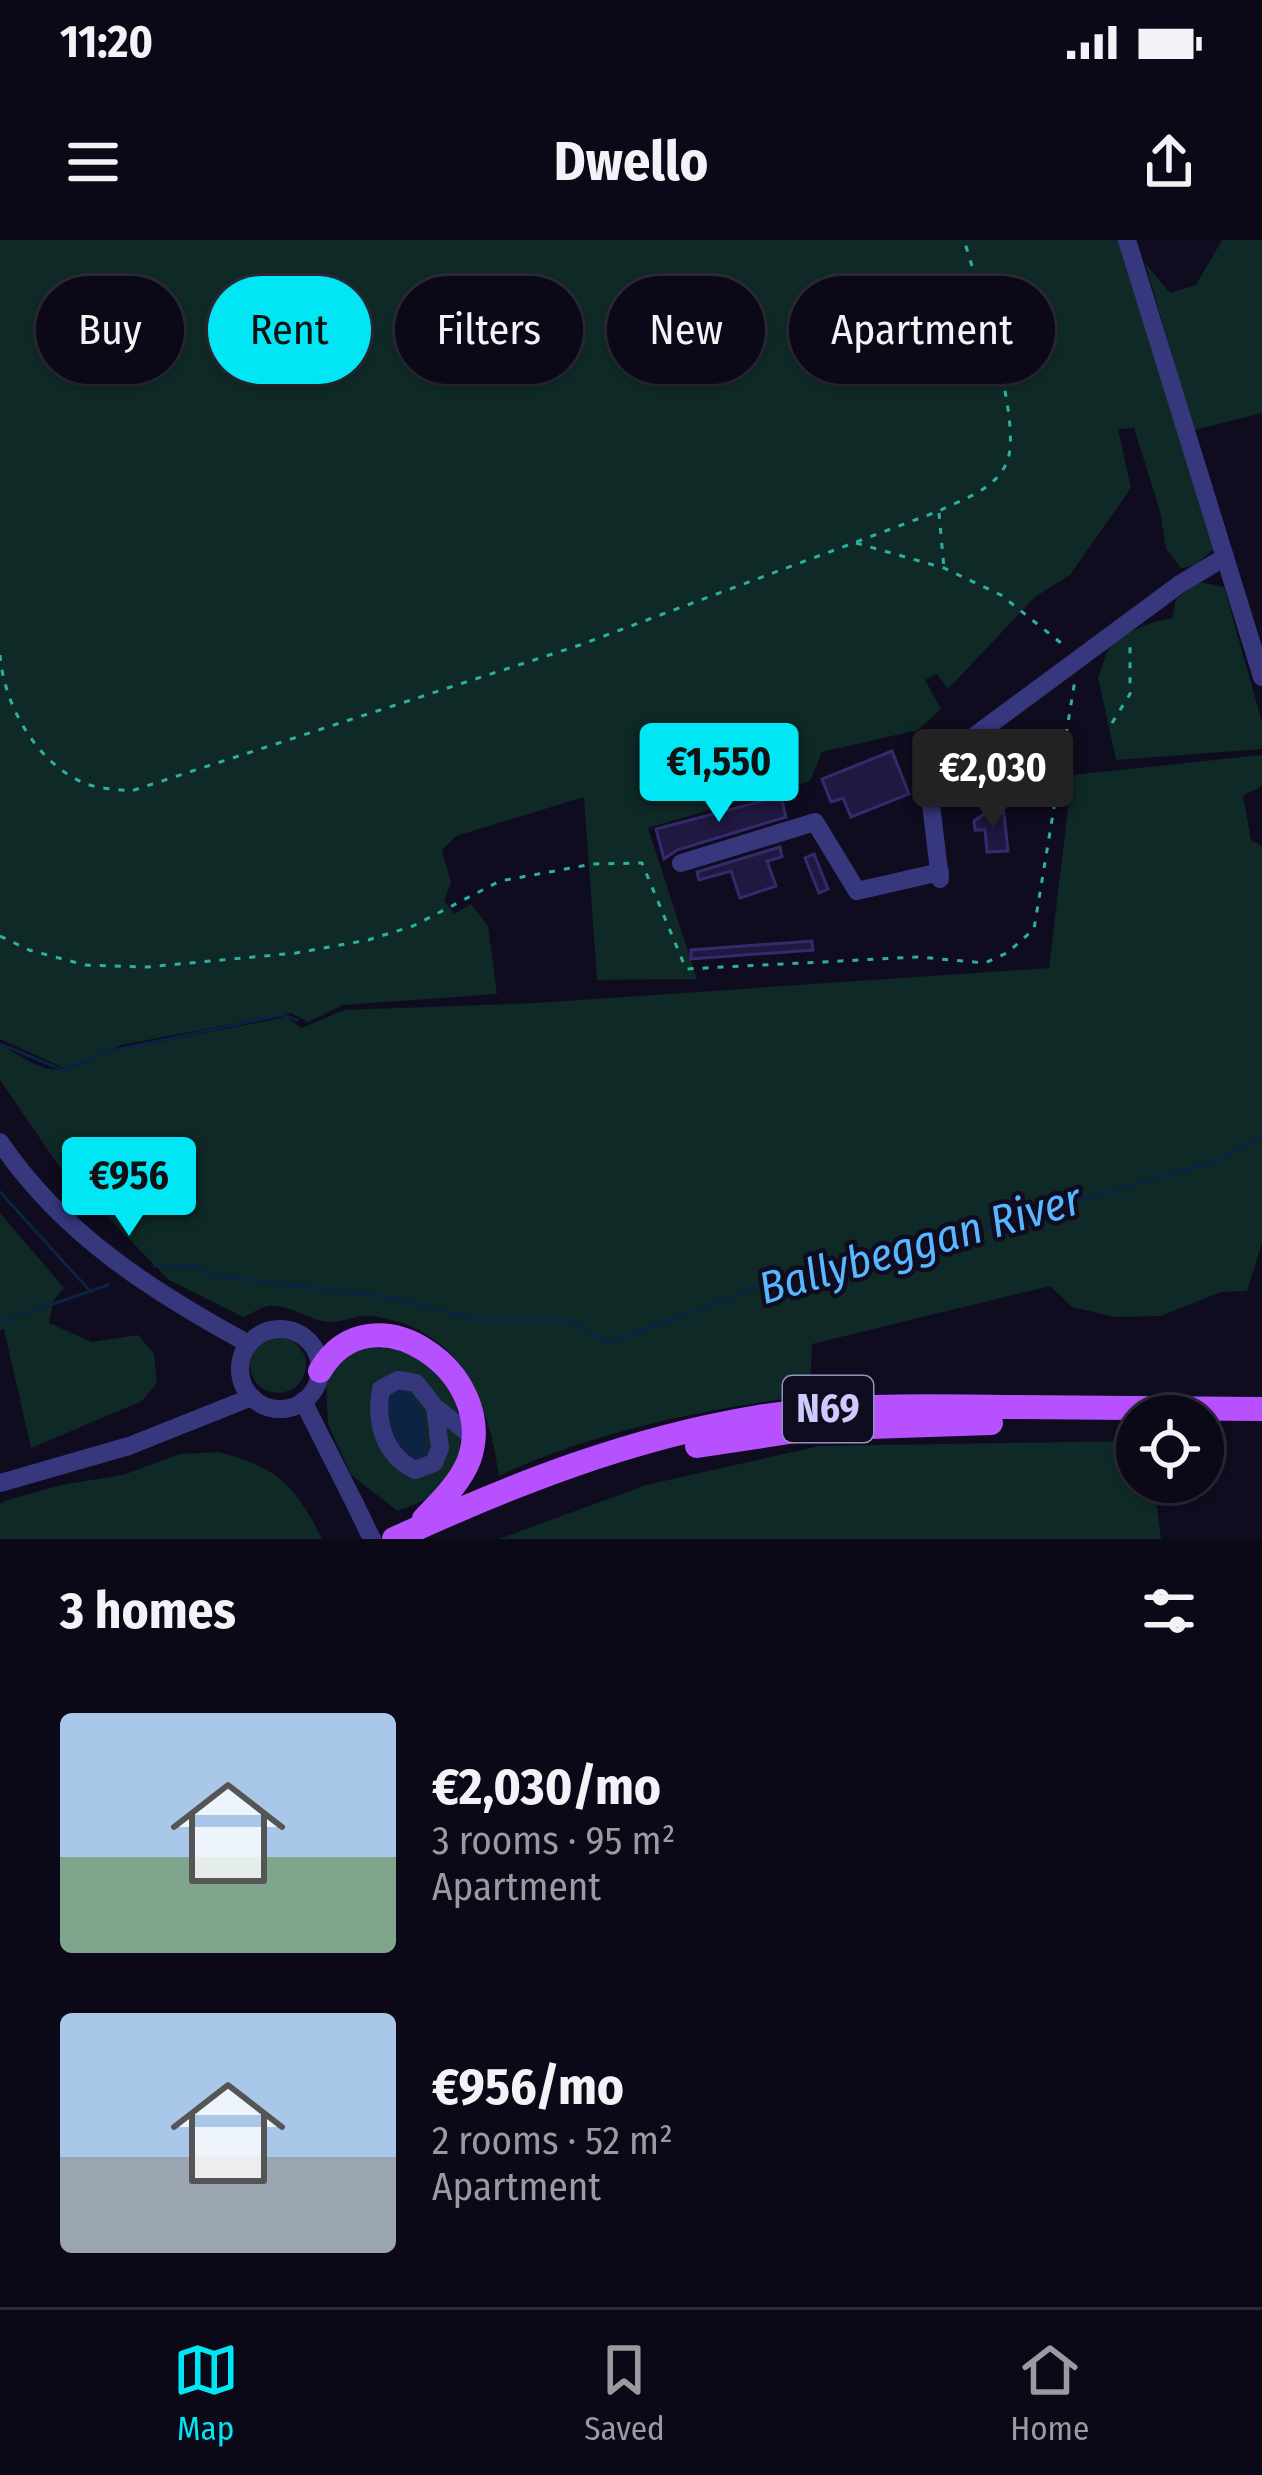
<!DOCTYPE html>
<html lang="en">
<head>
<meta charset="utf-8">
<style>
	:root { --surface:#0b0917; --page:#191724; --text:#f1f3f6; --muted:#9a9aa1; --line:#2b2a36; --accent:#00e6f5 }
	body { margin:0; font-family:"Fira Sans Condensed",sans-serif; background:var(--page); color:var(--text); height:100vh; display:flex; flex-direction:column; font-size:45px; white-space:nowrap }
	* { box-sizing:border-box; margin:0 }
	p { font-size:39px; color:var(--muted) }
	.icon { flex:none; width:66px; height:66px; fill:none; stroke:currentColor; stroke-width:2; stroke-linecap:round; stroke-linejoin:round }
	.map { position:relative; height:1299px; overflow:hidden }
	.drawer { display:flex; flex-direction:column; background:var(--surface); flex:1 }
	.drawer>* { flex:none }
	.top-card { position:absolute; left:36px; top:36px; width:1191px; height:108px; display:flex; gap:24px }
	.controls { position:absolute; left:1116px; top:1155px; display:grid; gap:24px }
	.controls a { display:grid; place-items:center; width:108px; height:108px; border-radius:50%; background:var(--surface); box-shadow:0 3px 9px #0004,0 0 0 3px var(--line); font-size:60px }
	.price { position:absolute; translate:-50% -102px; padding:0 27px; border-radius:12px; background:var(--accent); color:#111; font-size:39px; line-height:78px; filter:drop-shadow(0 3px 6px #0008) }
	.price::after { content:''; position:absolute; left:50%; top:72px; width:36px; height:27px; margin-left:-18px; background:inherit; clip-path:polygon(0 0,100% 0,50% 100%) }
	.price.current { background:#222; color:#fff }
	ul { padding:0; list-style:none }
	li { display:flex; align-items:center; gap:36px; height:300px; padding:0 60px }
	li span { display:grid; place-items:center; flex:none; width:336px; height:240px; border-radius:12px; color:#555 }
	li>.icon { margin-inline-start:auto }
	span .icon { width:144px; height:144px; fill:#fffc; stroke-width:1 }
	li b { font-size:51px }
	h2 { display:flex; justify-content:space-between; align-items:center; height:144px; padding:0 60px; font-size:51px }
	.tag { padding:0 42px; border-radius:54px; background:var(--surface); box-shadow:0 3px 9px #0004,0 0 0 3px var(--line); font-size:42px; line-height:108px }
	.tag.current { background:var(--accent); color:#111 }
	.status { display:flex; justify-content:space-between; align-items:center; height:84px; padding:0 60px; background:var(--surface); direction:ltr }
	.status svg { height:33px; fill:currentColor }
	header { display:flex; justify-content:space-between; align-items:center; height:156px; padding:0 60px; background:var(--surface); font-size:54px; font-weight:700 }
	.tab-bar { display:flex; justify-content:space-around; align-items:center; height:168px; border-top:3px solid var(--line); background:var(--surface); font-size:33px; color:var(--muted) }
	.tab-bar a { display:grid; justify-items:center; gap:6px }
	.tab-bar .current { color:var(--accent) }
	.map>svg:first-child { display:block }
</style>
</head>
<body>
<div class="status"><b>11:20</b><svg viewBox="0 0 49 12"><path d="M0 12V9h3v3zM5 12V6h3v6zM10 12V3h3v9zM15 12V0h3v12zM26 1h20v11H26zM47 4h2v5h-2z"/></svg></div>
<header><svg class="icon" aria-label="menu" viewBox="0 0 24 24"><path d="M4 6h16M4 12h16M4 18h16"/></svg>Dwello<svg class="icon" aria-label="share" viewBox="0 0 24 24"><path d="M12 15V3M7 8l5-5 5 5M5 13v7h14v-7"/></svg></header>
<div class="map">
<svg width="1262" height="1299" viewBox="0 0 1262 1299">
	<rect width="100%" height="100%" fill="#0f0c1f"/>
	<g fill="#0f2927">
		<path d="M0 0H1119L1214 309 1194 326 1181 328 1166 309 1160 271 1134 188 1118 189 1131 248 1070 335 1035 357 948 449 937 434 925 440 941 469 918 490 822 512 810 541 648 588 697 739 597 740 584 557 456 596 442 610 451 643 444 660 454 674 471 664 488 686 497 754 343 765 308 782 291 773 121 805 104 813 286 777 302 788 344 770 536 763 1049 728 1072 535 1262 515V546L1243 556 1251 600 1262 606V1003L1247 1051 1221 1052 1161 1076 1114 1077 1072 1067 1050 1046 812 1104 810 1155C703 1170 597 1190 499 1236 488 1157 458 1085 369 1076 357 1075 345 1081 332 1082 312 1083 291 1064 269 1066 261 1067 251 1074 243 1077L169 1040 61 929 0 840V804C45 831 56 841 104 813L64 828 0 799Z"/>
		<polygon points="1222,0 1262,0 1262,173 1194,190 1145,23 1170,53 1196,45"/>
		<path d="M1199 342 1224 347 1262 482V509L1116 520 1098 437C1104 427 1103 417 1109 409 1120 393 1153 380 1172 379L1176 359Z"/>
		<polygon points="0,973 64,1048 53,1061 49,1083 92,1102 138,1095 154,1114 157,1143 142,1161 31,1208 4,1089 0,1090"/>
		<circle cx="278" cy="1125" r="28"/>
		<path d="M371 1108C387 1108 403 1108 418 1116 464 1144 479 1221 433 1255 424 1262 409 1266 398 1271L351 1235 328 1184 326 1144 338 1115Z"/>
		<polygon points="1137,1201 1137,1242 1154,1242 1161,1299 499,1299 646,1245 819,1206"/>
		<path d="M218 1212C276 1226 296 1246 322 1299H0V1264L5 1261 61 1245 123 1235 180 1214Z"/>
	</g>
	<path fill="#0c2343" d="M404 1146C424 1163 426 1187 428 1213L417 1223 396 1212 380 1163 391 1149Z"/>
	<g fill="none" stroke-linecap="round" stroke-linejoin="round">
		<g stroke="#0c2343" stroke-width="3">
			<polyline points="0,804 63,830 110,811 282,775 297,780"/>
			<polyline points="0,952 91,1052"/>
			<polyline points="154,1026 191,1025 219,1039 221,1036 388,1057 482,1081 568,1081 609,1103 816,1025 947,998 1220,920 1262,895"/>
			<polyline points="0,1082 108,1045"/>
		</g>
	</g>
	<g fill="#1f1840" stroke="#352a6c" stroke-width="3">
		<polygon points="892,511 909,554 851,577 843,558 831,562 822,539"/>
		<polygon points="781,556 786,577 677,610 664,619 656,589"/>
		<polygon points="1004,573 1008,611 987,612 985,590 975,590 974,581 984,574"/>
		<polygon points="780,607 782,617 767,621 776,646 740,658 731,631 699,640 697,632"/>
		<polygon points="814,614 828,649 819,653 805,618"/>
		<polygon points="812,701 813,710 691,719 691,710"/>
	</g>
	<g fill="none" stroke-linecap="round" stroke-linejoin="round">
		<g stroke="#2db0a3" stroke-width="3" stroke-dasharray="6 9" stroke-linecap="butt">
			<polyline points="939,273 944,328"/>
			<polyline points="856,303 944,328 1001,355 1066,407"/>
			<path d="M0 415C4 466 37 523 84 543 98 549 116 549 131 551L580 405 939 271C963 259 995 250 1007 222 1023 182 978 46 964 0"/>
			<polyline points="1112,483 1130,454 1130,400"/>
			<polyline points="0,696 29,710 85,725 147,727 296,713 368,700 413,686 500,641 593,624 642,623 686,729 918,717 985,723 1007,713 1034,689 1075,440"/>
		</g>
		<g stroke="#37377e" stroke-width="18">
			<polyline points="1127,0 1262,437"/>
			<polyline points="681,623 815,582 857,651 940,632"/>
			<polyline points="940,639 927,531 1180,344 1225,317"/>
			<path d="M0 902C62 994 153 1052 249 1104"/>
			<circle cx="280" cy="1129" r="40"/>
			<polyline points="303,1161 354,1262"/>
			<path d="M435 1167 440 1208 434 1223 415 1230C384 1215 375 1182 381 1149L398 1140 416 1143 435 1167 472 1196"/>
			<polyline points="0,1243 129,1206 252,1157"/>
		</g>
		<g stroke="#b751ff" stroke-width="24">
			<path d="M320 1131C371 1044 500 1133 469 1220 460 1243 440 1262 424 1279"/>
			<polyline points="697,1206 808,1189 991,1183"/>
			<path d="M394 1299C511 1245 630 1198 758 1177 840 1164 923 1166 1005 1167 1091 1168 1176 1168 1262 1169"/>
		</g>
		<polyline stroke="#37377e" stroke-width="18" points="354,1262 372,1299"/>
	</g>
	<g text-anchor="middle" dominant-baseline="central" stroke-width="9" stroke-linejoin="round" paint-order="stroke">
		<rect fill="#0f0c1f" stroke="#9591bc" stroke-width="3" x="783" y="1136" width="90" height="66" rx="9"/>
		<g font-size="39" font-weight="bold" fill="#cecaff">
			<text x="828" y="1169">N69</text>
		</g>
		<g font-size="45" font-style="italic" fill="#58b8ff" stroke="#0f0c1f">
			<text transform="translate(920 1004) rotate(-16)">Ballybeggan River</text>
		</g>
	</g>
</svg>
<div class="controls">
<a><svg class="icon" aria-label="locate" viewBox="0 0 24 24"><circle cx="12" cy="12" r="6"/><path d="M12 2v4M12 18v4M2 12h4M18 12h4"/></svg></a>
</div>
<b class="price" style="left:719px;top:585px">€1,550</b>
<b class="price current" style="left:993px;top:591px">€2,030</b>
<b class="price" style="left:129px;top:999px">€956</b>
<div class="top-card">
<a class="tag">Buy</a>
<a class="tag current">Rent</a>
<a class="tag">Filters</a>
<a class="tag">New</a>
<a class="tag">Apartment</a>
</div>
</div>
<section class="drawer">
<h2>3 homes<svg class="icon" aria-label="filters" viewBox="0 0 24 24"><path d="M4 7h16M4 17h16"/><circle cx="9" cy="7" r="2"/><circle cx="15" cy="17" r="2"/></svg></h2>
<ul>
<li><span style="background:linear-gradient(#a9c7e8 60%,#7fa58c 0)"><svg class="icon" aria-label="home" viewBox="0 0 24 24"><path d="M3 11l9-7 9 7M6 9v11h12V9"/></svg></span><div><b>€2,030/mo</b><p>3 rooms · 95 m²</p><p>Apartment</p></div></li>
<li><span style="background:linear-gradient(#a9c7e8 60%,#9aa5b1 0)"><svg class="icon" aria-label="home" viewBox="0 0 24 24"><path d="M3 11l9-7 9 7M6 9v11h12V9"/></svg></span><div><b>€956/mo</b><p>2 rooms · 52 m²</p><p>Apartment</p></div></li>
</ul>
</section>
<nav class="tab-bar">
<a class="current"><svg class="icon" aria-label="map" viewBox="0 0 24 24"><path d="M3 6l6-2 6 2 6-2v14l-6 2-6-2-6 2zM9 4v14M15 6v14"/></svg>Map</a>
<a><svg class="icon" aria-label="saved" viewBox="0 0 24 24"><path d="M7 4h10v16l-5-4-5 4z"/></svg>Saved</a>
<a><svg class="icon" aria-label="home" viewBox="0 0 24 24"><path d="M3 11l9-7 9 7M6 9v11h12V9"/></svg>Home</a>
</nav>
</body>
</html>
